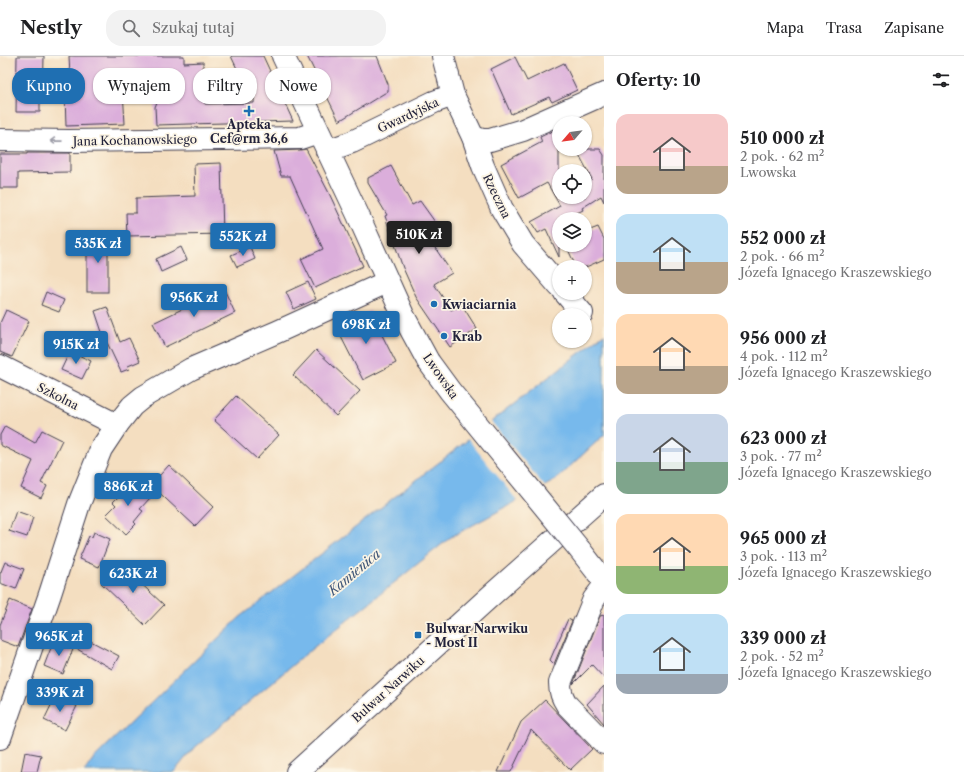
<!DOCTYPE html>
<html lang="pl">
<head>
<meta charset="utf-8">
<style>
	:root { --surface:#fff; --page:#f2f2f2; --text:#202124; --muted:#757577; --line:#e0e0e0; --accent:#1f6fb2 }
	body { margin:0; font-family:"Libre Caslon Text",serif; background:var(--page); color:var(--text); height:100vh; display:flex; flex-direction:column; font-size:15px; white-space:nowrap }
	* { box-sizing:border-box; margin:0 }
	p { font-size:13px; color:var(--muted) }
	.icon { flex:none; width:22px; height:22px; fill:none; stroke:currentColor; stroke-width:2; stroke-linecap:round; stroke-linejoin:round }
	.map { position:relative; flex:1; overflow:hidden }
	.sheet { display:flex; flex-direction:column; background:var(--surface); width:360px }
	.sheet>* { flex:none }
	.top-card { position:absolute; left:12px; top:12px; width:380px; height:36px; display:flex; gap:8px }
	.needle { width:26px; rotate:242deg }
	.controls { position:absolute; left:552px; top:60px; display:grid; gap:8px }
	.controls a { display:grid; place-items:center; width:40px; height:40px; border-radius:50%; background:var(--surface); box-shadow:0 1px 3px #0004; font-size:20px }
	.price { position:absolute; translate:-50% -34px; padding:0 9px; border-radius:4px; background:var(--accent); color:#fff; font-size:13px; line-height:26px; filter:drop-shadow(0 1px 2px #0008) }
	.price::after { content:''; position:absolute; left:50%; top:24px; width:12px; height:9px; margin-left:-6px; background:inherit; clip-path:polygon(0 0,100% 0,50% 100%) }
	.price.current { background:#222; color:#fff }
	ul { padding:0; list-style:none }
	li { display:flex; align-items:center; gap:12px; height:100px; padding:0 12px }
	li span { display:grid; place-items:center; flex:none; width:112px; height:80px; border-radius:12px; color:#555 }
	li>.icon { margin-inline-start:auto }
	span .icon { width:48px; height:48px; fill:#fffc; stroke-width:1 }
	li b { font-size:17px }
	h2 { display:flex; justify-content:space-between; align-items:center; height:48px; padding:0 12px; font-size:17px }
	.chip { padding:0 14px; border-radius:16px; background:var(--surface); box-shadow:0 1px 3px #0004; font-size:14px; line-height:36px }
	.chip.current { background:var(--accent); color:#fff }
	header { display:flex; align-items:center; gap:24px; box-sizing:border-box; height:56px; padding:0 20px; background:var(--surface); border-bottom:1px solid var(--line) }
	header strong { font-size:19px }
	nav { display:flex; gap:22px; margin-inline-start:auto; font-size:14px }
	.search { width:280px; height:36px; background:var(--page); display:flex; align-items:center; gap:10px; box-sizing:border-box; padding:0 14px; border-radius:16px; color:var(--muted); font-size:15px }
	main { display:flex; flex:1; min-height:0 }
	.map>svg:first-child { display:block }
</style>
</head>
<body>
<header>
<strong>Nestly</strong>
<div class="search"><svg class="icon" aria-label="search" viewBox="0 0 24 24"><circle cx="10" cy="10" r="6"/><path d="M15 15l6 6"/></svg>Szukaj tutaj</div>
<nav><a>Mapa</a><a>Trasa</a><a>Zapisane</a></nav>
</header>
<main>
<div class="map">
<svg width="604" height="716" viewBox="0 0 604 716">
	<rect width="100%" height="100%" fill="#fcf5e5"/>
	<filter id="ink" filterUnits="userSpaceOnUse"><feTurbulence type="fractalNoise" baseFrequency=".025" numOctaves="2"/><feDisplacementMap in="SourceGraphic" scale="8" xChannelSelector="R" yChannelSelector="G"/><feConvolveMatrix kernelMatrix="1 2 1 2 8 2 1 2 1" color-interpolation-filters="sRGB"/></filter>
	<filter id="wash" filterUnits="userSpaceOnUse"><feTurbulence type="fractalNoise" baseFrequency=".012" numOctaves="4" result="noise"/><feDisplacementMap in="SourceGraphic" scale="16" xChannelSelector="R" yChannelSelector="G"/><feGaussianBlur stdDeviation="0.9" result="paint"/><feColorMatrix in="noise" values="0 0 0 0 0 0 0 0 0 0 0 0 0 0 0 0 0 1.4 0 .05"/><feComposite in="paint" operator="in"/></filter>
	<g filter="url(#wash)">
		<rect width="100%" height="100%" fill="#f4dec0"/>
		<polygon fill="#77b9ec" stroke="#4c6e94" points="604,278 604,379 554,425 451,481 308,596 192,694 174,716 84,716 93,703 239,562"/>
		<polygon fill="#f4dec0" points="490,364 546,432 519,447 467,382"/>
		<g id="blocks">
			<g fill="#dbaedb">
				<polygon points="17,0 44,0 43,45 40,45 40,56 16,56"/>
				<polygon points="69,0 184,0 184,7 203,6 205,48 254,47 255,20 240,19 231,0 263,0 293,65 156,69 155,51 165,26 146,27 145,17 122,18 125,68 66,70 65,39 71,39"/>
				<polygon points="307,0 377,0 388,28 388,35 339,65"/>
				<polygon points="515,1 527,25 564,7 577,34 552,46 549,41 511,58 491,13"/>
				<polygon points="559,72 559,141 585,141 585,127 592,123 576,93 600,93 604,99 604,146 601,140 582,152 583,154 565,163 559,163 559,201 546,173 538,177 531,166 560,150 547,127 519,142 501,108 542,86 540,81"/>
				<polygon points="306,93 328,135 363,210 315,232 301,203 323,193 290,120 281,120 274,95 300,94"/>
				<polygon points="27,97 70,97 70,116 18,117 18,132 0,132 0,98 27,98"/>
				<polygon points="221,107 223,178 127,180 126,157 136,157 136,142 195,140 194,108"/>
				<polygon points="391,110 412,149 420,145 435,166 423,174 452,217 434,228 451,254 462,249 477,273 450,291 416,241 403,212 385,160 387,159 368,127 368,122"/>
				<polygon points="598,171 604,183 604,203 586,211 576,211 566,189 585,189 585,176"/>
				<rect x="87" y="180" width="21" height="56"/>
				<polygon points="181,191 187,204 161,216 156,203"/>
				<polygon points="250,191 255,203 237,211 231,199"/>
				<polygon points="308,226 316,243 294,253 286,236"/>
				<polygon points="224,233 235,257 165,291 153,267"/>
				<polygon points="46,236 64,244 59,256 41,249"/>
				<polygon points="107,251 120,286 129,282 140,305 128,310 129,313 121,316 102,276 95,255"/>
				<polygon points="6,254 29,265 12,301 0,296 0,267"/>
				<polygon points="370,255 396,307 363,324 336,271"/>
				<polygon points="316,294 360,335 336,360 293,319"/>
				<polygon points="70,295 91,305 82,323 61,314"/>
				<polygon points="236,340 279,379 257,403 214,364"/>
				<polygon points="5,370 35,387 42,374 62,384 41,427 47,430 41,442 21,432 33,405 0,389 0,379"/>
				<polygon points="169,409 213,451 195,470 151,429"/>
				<polygon points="130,424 150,442 140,453 143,455 134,466 136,468 126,478 106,459 116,449 113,446 123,436 121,434"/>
				<polygon points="16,455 33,461 27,481 9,475"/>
				<polygon points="94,476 110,483 99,511 79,503 89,480 92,481"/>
				<polygon points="5,506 24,513 16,533 0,527 0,518"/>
				<polygon points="120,508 164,549 145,569 101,527"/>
				<polygon points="10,544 32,553 18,591 0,584 0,569"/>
				<polygon points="604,559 604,622 592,609 573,628 600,560"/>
				<polygon points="568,563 572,565 554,608 550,604"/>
				<polygon points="83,581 119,600 112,613 77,593"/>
				<polygon points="54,584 74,591 63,618 44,610"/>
				<polygon points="604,630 604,668 587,648"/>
				<polygon points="56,639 77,650 65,674 44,664"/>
				<polygon points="545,644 592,693 570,714 531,674 511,716 498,716 521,666"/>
				<polygon points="25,696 41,699 37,716 21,716"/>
			</g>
		</g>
	</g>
	<g filter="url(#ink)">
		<use href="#blocks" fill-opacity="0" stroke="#423e4f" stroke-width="1"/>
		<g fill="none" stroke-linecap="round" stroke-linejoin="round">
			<g stroke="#423e4f" stroke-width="24">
				<g id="minor">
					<polyline points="283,0 357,157 403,259 428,305"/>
					<polyline points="453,39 473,81 483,110 502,153 523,188 559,230"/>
					<polyline points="473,81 482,84 490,84 523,74 604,38"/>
					<polyline points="0,84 69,85 300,82 318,76"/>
					<polyline points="327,95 352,86 434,46 453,39 443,0"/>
					<polyline points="565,237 582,257"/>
					<polyline points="0,310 117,369"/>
					<polyline points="580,494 604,525"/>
					<path d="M604 530 594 543 560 627C560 636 562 641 567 649L604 687"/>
					<polyline points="0,682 50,538 79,448 101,393 117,369 132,350 143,341 191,313 277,276 387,226"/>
				</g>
			</g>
			<g stroke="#423e4f" stroke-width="24">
				<polyline id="major" points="297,716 485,545 604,439"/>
			</g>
			<use href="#minor" stroke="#fff" stroke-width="22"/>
			<use href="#major" stroke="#fff" stroke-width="22"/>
			<g stroke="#423e4f" stroke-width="24" stroke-linecap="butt">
				<polyline id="minor-bridge" points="428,305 450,335 580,494"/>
			</g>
			<use href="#minor-bridge" stroke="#fff" stroke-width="22"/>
		</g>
		<defs><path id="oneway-shaft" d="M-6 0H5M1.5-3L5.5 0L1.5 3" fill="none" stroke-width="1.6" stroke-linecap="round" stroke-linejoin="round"/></defs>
		<use stroke="#9c9ca7" href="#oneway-shaft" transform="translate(56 85) rotate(-179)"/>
	</g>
	<g fill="#1f6fb2" stroke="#fcf5e5" stroke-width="1.5">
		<path d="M247 49h4v4h4v4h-4v4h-4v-4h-4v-4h4z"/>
		<circle cx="434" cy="248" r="4"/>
		<circle cx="444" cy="280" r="4"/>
		<rect x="414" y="575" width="8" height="8" rx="2"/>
	</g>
	<g text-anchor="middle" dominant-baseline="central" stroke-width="3.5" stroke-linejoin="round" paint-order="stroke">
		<g font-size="12" fill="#22223b" stroke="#fcf5e5">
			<text transform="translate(408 59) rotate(-25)">Gwardyjska</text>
			<text transform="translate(135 84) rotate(-1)">Jana Kochanowskiego</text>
			<text transform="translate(497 140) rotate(64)">Rzeczna</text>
			<text transform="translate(441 320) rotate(55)">Lwowska</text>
			<text transform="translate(58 340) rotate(27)">Szkolna</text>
			<text transform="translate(388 633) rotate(-42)">Bulwar Narwiku</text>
		</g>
		<g font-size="12" font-weight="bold" fill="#22223b" stroke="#fcf5e5" text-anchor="start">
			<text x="249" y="68" text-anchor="middle">Apteka<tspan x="249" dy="14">Cef@rm 36,6</tspan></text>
			<text x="442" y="248">Kwiaciarnia</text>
			<text x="452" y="280">Krab</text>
			<text x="426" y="572">Bulwar Narwiku<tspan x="426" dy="14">- Most II</tspan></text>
		</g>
		<g font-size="13" font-style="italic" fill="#405779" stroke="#fcf5e5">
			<text transform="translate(354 516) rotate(-40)">Kamienica</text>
		</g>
	</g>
</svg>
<div class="controls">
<a><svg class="needle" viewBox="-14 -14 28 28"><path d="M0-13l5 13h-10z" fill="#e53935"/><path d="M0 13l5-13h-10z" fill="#757577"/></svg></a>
<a><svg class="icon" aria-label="locate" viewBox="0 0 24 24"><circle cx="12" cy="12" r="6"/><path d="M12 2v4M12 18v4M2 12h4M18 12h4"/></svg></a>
<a><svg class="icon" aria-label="layers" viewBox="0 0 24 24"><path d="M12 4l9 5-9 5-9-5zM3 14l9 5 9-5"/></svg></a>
<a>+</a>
<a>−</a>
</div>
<b class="price current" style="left:419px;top:199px">510K zł</b>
<b class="price" style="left:243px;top:201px">552K zł</b>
<b class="price" style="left:98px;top:208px">535K zł</b>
<b class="price" style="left:194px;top:262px">956K zł</b>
<b class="price" style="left:366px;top:289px">698K zł</b>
<b class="price" style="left:76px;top:309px">915K zł</b>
<b class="price" style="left:128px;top:451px">886K zł</b>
<b class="price" style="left:133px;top:538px">623K zł</b>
<b class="price" style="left:59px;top:601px">965K zł</b>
<b class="price" style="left:60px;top:657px">339K zł</b>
<div class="top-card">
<a class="chip current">Kupno</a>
<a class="chip">Wynajem</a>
<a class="chip">Filtry</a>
<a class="chip">Nowe</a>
</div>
</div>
<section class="sheet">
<h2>Oferty: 10<svg class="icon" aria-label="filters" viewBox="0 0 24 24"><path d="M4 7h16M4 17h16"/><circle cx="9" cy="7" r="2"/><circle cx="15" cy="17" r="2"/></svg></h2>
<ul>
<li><span style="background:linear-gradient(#f6c9c9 65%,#b9a48a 0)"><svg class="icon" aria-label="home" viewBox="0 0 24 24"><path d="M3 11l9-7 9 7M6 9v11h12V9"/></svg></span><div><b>510 000 zł</b><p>2 pok. · 62 m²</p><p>Lwowska</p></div></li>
<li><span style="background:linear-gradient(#bfe0f5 60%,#b9a48a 0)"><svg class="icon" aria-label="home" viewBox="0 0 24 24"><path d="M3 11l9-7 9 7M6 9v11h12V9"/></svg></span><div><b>552 000 zł</b><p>2 pok. · 66 m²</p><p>Józefa Ignacego Kraszewskiego</p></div></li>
<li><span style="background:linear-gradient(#ffd9b3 65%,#b9a48a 0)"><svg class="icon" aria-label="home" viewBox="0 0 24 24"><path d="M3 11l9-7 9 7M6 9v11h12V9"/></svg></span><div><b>956 000 zł</b><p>4 pok. · 112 m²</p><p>Józefa Ignacego Kraszewskiego</p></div></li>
<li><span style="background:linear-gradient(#c9d6e8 60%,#7fa58c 0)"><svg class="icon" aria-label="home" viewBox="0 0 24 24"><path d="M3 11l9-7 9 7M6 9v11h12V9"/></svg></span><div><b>623 000 zł</b><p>3 pok. · 77 m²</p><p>Józefa Ignacego Kraszewskiego</p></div></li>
<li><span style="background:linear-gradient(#ffd9b3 65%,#8fb573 0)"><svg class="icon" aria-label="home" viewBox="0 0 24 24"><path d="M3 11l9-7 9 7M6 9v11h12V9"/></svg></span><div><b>965 000 zł</b><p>3 pok. · 113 m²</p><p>Józefa Ignacego Kraszewskiego</p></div></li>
<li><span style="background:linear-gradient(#bfe0f5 75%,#9aa5b1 0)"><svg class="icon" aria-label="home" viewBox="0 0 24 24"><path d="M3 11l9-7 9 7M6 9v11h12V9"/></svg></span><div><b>339 000 zł</b><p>2 pok. · 52 m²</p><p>Józefa Ignacego Kraszewskiego</p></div></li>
</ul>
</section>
</main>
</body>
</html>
